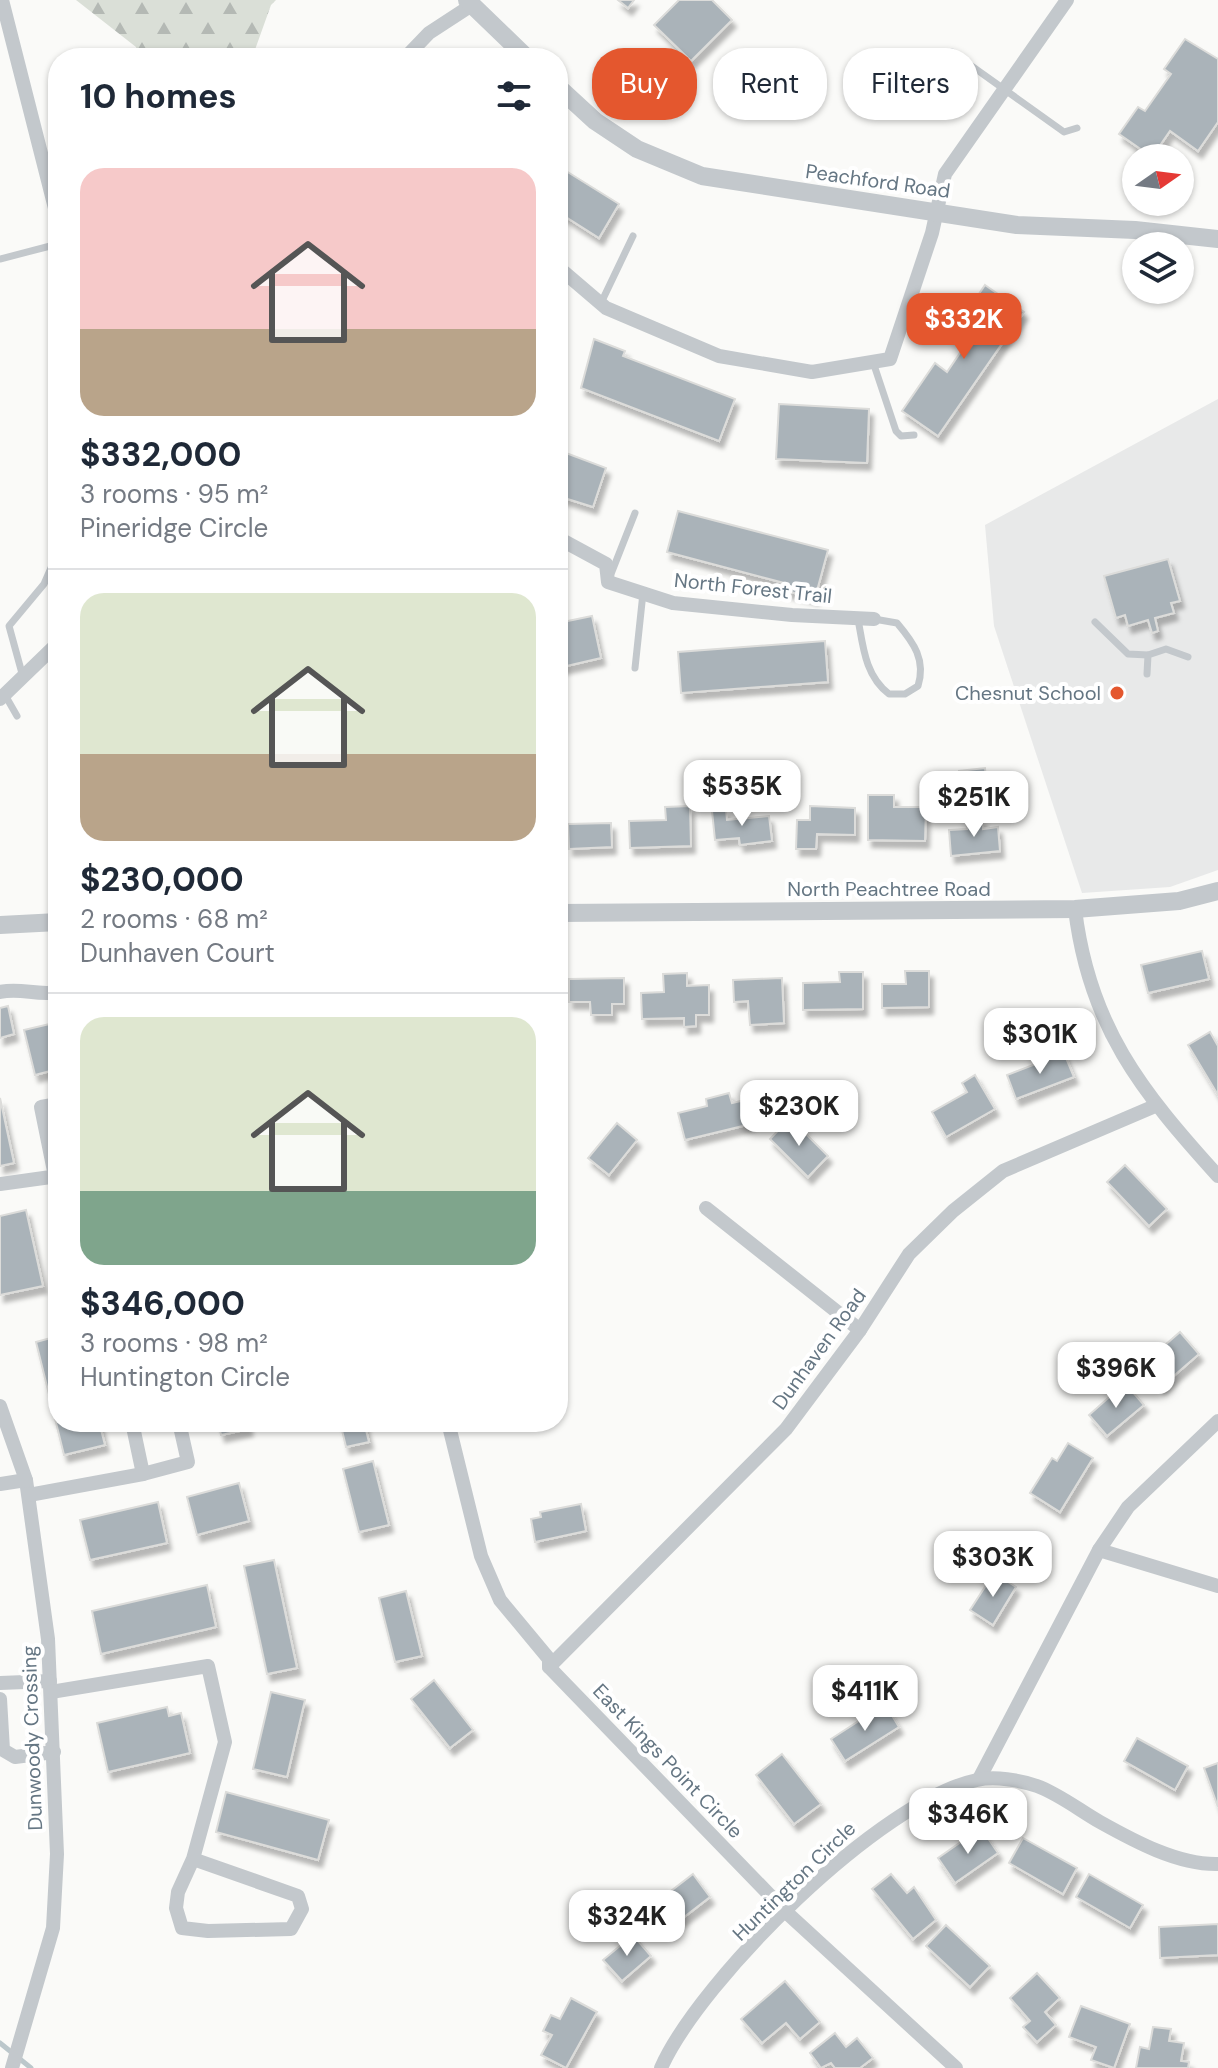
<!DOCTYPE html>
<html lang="en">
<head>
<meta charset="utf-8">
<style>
	:root { --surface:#fff; --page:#f6f6f7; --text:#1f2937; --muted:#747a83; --line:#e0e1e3; --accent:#e4572e }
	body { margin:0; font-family:"DM Sans",sans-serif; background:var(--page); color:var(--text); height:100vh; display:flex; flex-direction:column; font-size:30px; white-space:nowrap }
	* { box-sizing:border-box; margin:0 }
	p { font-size:26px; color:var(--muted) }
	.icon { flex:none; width:44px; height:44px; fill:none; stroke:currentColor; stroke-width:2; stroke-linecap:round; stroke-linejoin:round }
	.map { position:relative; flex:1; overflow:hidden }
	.sheet { position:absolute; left:48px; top:48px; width:520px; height:1384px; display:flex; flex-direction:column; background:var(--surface); border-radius:32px; box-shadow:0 2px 6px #0004 }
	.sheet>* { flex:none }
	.guide { position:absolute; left:592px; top:48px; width:506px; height:72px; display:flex; gap:16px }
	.needle { width:52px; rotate:76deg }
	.controls { position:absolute; left:1122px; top:144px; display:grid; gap:16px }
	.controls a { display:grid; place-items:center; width:72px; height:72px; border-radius:50%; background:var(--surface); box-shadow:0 2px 6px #0004; font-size:40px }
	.price { position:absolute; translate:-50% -68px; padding:0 18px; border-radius:16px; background:#fff; color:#222; font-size:26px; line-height:52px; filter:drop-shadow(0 2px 4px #0008) }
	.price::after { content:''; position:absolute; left:50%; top:48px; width:24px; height:18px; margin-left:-12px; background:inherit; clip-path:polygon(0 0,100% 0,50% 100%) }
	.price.active { background:var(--accent); color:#fff }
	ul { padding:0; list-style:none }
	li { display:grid; align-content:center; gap:16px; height:424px; padding:0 32px }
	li+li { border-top:2px solid var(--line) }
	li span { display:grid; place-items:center; height:248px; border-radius:24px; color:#555 }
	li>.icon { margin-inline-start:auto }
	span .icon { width:144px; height:144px; fill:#fffc; stroke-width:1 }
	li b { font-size:34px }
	h2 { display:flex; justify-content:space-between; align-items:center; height:96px; padding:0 32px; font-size:34px }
	.chip { padding:0 28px; border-radius:32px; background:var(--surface); box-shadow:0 2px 6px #0004; font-size:28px; line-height:72px }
	.chip.active { background:var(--accent); color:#fff }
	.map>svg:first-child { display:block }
</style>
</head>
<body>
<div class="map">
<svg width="1218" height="2068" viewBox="0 0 1218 2068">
	<defs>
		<pattern id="forest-firs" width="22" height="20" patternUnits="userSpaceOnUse" patternTransform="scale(2)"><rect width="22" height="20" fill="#dadfd7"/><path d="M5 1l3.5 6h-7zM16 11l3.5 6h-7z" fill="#b4b9b4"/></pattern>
		<filter id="shadow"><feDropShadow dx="4" dy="7" stdDeviation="2" flood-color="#0004"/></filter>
	</defs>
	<rect width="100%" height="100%" fill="#fafaf8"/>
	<polygon fill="#e8e9e9" points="1218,399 1218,870 1170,887 1082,893 994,626 985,525"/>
	<polygon fill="url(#forest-firs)" points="76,0 276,0 271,5 252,58 139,58 136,47"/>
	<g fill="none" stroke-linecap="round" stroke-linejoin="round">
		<polyline stroke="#bbc7cb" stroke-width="5" points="0,2043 31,2068"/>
	</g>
	<g fill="#aab3b9" stroke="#dcdcda" stroke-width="2" filter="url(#shadow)">
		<polygon points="618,0 634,0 628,8"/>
		<polygon points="679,0 712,0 732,20 691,61 654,25"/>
		<polygon points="1185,39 1218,59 1218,122 1198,151 1170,131 1152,157 1119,134 1138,107 1145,111 1171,74 1164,69"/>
		<polygon points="558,166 619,204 599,238 558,212"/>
		<polygon points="985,285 1024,312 938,436 902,411 935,363 947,372 966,344 952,334"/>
		<polygon points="594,339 625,351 623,356 735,399 719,441 581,388"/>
		<polygon points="779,404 869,409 867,463 776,459"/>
		<polygon points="558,450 606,468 593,507 558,496"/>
		<polygon points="678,511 828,550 815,598 786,591 788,584 667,552"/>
		<polygon points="1168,559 1180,601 1171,603 1174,613 1155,618 1158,631 1152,633 1148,620 1128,626 1125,615 1116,618 1104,576"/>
		<polygon points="592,616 601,658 558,668 558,623"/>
		<polygon points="825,641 828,682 681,693 678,652"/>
		<polygon points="985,768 987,787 961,790 959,771"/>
		<polygon points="868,795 894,795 894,807 926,807 925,841 868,840"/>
		<polygon points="690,806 691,846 630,848 629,821 666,820 665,807"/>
		<polygon points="810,806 855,808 855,835 817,834 816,849 796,849 797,820 810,820"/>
		<polygon points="726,809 727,820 769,816 772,841 740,845 739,838 715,840 712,811"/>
		<polygon points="983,819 983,829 998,827 1000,851 951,856 949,830 967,829 966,821"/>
		<polygon points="611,823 612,847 569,849 568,824"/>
		<polygon points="1202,951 1209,979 1148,993 1141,965"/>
		<polygon points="905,971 929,971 929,1007 882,1008 882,984 906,984"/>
		<polygon points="839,972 863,972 863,1009 803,1010 803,983 840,982"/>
		<polygon points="687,973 687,986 709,985 709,1015 696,1015 696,1026 684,1027 684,1018 642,1019 641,993 664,992 663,974"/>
		<polygon points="624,978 624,1004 612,1004 612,1015 591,1015 590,1002 569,1002 569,979"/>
		<polygon points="782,978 784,1023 750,1025 748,1001 734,1002 733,980"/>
		<polygon points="8,1006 14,1034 0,1038 0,1008"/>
		<polygon points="58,1022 58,1069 35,1075 24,1030"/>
		<polygon points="1210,1032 1218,1046 1218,1095 1188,1045"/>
		<polygon points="1064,1053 1074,1077 1016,1099 1007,1075"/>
		<polygon points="975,1075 995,1109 946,1137 932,1112 967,1092 962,1083"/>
		<polygon points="729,1093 732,1103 745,1100 751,1124 685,1140 678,1113 707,1106 706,1099"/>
		<polygon points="0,1098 14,1163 0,1166"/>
		<polygon points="790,1118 828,1156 808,1177 770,1139"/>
		<polygon points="617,1123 637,1140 609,1175 588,1158"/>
		<polygon points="1125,1165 1167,1209 1149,1226 1107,1182"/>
		<polygon points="26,1210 43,1286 0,1295 0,1216"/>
		<polygon points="1180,1332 1199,1354 1161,1387 1142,1365"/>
		<polygon points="58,1336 58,1422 99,1422 105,1445 64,1455 36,1342"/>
		<polygon points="1125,1383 1144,1405 1107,1436 1089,1415"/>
		<polygon points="218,1422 247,1422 249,1429 221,1435"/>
		<polygon points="340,1422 364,1422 369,1442 346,1447"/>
		<polygon points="1068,1443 1093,1458 1060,1512 1030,1493 1052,1458 1057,1461"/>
		<polygon points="373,1461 389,1525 359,1532 343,1469"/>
		<polygon points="239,1483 249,1521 197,1535 187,1497"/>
		<polygon points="158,1502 167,1543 90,1560 80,1520"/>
		<polygon points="581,1504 586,1531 535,1542 531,1519 541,1517 540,1512"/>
		<polygon points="274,1560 297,1668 267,1674 244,1566"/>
		<polygon points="994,1573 1016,1587 993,1625 970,1610"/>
		<polygon points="207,1585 216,1627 101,1654 92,1611"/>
		<polygon points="406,1591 422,1656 395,1662 379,1598"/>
		<polygon points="434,1680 473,1730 450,1748 411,1699"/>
		<polygon points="271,1692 305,1700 287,1777 253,1769"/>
		<polygon points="885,1704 899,1727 845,1761 831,1739"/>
		<polygon points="167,1707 169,1716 181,1713 190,1753 108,1772 97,1723"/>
		<polygon points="1137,1738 1188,1766 1175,1790 1124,1761"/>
		<polygon points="782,1754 821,1804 794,1824 756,1775"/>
		<polygon points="1218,1763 1218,1807 1204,1768"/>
		<polygon points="226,1792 329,1820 318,1860 216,1832"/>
		<polygon points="981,1828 998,1853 955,1883 938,1858"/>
		<polygon points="1023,1838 1077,1868 1063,1894 1009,1863"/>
		<polygon points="693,1874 710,1897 675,1924 658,1901"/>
		<polygon points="891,1874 907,1893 914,1887 936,1920 913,1939 872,1889"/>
		<polygon points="1089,1874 1143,1905 1130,1928 1076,1897"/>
		<polygon points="1218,1924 1218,1955 1160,1958 1159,1927"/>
		<polygon points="946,1925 990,1966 970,1987 926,1946"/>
		<polygon points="633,1935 651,1956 622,1981 603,1960"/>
		<polygon points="1037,1973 1060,1998 1045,2012 1056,2025 1037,2042 1023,2027 1030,2021 1010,1998"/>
		<polygon points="785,1981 820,2022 800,2039 786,2023 762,2043 741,2019"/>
		<polygon points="571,1998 597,2012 566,2068 541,2055 552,2035 543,2031 551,2015 560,2019"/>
		<polygon points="1081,2006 1130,2024 1114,2068 1091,2060 1096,2047 1069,2037"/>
		<polygon points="1153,2027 1171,2029 1169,2041 1184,2043 1181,2061 1189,2062 1188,2068 1136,2068 1140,2047 1149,2049"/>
		<polygon points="835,2033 846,2047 857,2038 873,2058 860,2068 835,2068 831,2063 821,2068 810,2053"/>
	</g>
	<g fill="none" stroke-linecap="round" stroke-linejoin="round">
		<g stroke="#c3c8cc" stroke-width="7">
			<polyline points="952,52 1064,132 1077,128"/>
			<polyline points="0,259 58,244"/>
			<polyline points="601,303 633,236"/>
			<polyline points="873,362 896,431 901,436 914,435"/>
			<polyline points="558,553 566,542"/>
			<polyline points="611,574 635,513"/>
			<path d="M858 619C863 646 865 676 889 694H905L918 686C926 660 914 643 897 623L874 619"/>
			<polyline points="1095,622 1128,654 1148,655"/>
			<polyline points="635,668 643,593"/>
			<polyline points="1147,674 1148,655 1166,649 1188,657"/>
			<polyline points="23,677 9,626 44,584 58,552"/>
			<polyline points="5,695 17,716"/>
		</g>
		<g stroke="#c3c8cc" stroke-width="14">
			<polyline points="2,0 58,220"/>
			<polyline points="405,58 429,33 472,5"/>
			<polyline points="558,267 606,308 719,356 812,372 890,359 932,233 945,174 1067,0"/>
			<polyline points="558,538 606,564 608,582 673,603 792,615 874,619"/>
			<polyline points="0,699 58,643"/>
			<path d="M1075 909C1089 1026 1141 1091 1218 1176"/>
			<path d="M0 992C20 987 37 996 58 992"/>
			<polyline points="55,1176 41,1107 58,1104"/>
			<polyline points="0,1184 58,1176"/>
			<polyline points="706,1208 860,1330"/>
			<polyline points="0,1406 26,1480 48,1639 57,1854 53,1928 12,2068"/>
			<polyline points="132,1422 143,1474 188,1462 179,1422"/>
			<polyline points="448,1422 481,1556 500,1600 549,1659 549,1667 786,1912 956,2068"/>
			<polyline points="0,1484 26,1480"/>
			<polyline points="29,1495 143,1474"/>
			<polyline points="1099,1550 1218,1586"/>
			<polyline points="549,1667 786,1429 860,1330 909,1254 953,1211 1003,1171 1155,1106"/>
			<polyline points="0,1683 50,1681"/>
			<polyline points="51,1692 208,1666 225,1742 193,1859 178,1892 176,1908 182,1928 208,1931 291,1929 302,1909 298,1896 193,1859"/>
			<polyline points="0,1699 3,1750 15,1757 54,1752"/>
			<polyline points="979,1779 1099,1550 1128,1507 1218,1421"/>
			<path d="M661 2068C700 1980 881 1800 977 1780 994 1776 1020 1780 1037 1786 1059 1794 1079 1810 1100 1822 1134 1841 1178 1865 1218 1864"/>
		</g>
		<g stroke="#c3c8cc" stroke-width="18">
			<polyline points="467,0 527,58"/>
			<polyline points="558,87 595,121 637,149 702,176 1017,225 1135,230 1218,239"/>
			<polyline points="558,913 1075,909 1179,901 1218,891"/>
			<polyline points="0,925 58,922"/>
		</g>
	</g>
	<circle fill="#e4572e" stroke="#fff" stroke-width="3" cx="1117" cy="693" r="8"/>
	<g text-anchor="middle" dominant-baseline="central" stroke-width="8" stroke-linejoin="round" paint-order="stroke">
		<g font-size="20" fill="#657683" stroke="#fff">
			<text transform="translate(878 181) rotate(8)">Peachford Road</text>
			<text transform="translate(753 588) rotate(6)">North Forest Trail</text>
			<text x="889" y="889">North Peachtree Road</text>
			<text transform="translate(819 1349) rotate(-54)">Dunhaven Road</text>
			<text transform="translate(32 1738) rotate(-92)">Dunwoody Crossing</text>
			<text transform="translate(668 1761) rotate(46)">East Kings Point Circle</text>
			<text transform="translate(794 1881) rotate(-44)">Huntington Circle</text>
		</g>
		<g font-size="20" fill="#657683" stroke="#fff" text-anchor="end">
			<text x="1101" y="693">Chesnut School</text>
		</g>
	</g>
</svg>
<div class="controls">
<a><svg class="needle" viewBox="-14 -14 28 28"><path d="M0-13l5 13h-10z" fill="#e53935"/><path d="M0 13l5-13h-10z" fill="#747a83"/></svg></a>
<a><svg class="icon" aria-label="layers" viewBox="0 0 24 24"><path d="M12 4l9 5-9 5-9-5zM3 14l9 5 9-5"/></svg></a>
</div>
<b class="price active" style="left:964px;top:361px">$332K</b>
<b class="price" style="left:742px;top:828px">$535K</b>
<b class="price" style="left:974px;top:839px">$251K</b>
<b class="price" style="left:1040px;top:1076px">$301K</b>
<b class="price" style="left:799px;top:1148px">$230K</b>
<b class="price" style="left:1116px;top:1410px">$396K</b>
<b class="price" style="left:993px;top:1599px">$303K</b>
<b class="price" style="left:865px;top:1733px">$411K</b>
<b class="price" style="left:968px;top:1856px">$346K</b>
<b class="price" style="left:627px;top:1958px">$324K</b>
<div class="guide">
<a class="chip active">Buy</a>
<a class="chip">Rent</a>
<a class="chip">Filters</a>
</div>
<section class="sheet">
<h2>10 homes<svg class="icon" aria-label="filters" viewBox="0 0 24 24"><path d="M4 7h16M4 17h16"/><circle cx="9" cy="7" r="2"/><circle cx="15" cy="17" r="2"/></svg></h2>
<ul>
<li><span style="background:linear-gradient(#f6c9c9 65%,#b9a48a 0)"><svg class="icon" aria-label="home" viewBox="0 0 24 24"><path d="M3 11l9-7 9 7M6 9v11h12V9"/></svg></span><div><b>$332,000</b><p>3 rooms · 95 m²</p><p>Pineridge Circle</p></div></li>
<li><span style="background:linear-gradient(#dfe7d0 65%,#b9a48a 0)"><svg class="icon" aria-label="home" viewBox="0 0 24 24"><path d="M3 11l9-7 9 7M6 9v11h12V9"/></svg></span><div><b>$230,000</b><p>2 rooms · 68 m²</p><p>Dunhaven Court</p></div></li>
<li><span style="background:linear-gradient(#dfe7d0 70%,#7fa58c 0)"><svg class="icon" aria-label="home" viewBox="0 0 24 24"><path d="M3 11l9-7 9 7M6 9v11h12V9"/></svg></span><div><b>$346,000</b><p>3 rooms · 98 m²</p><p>Huntington Circle</p></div></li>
</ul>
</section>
</div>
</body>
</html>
